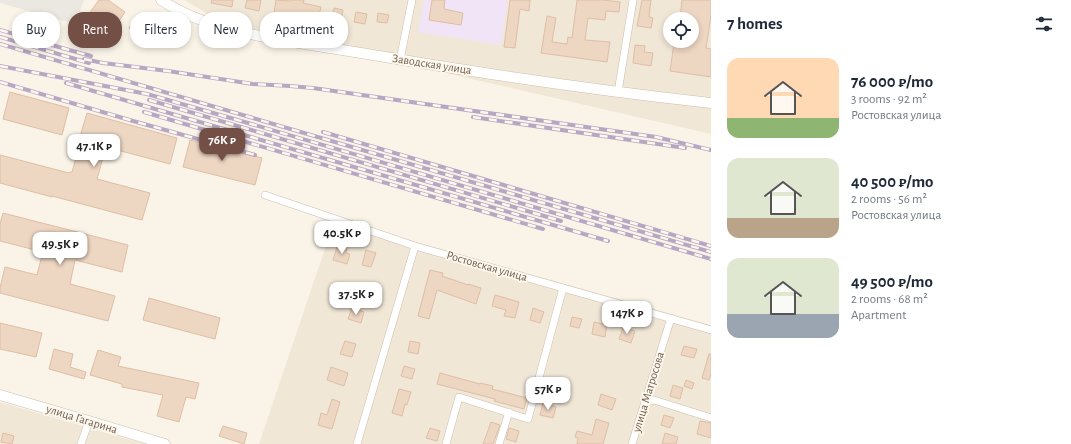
<!DOCTYPE html>
<html lang="en">
<head>
<meta charset="utf-8">
<style>
	:root { --surface:#fff; --page:#f6f6f7; --text:#1f2937; --muted:#747a83; --accent:#734f46 }
	body { margin:0; font-family:"Alegreya Sans",sans-serif; background:var(--page); color:var(--text); height:100vh; display:flex; flex-direction:column; font-size:15px; white-space:nowrap }
	* { box-sizing:border-box; margin:0 }
	p { font-size:13px; color:var(--muted) }
	.icon { flex:none; width:22px; height:22px; fill:none; stroke:currentColor; stroke-width:2; stroke-linecap:round; stroke-linejoin:round }
	.map { position:relative; flex:1; overflow:hidden }
	.details { display:flex; flex-direction:column; background:var(--surface); width:360px }
	.details>* { flex:none }
	.banner { position:absolute; left:12px; top:12px; width:380px; height:36px; display:flex; gap:8px }
	.fabs { position:absolute; left:663px; top:12px; display:grid; gap:8px }
	.fabs a { display:grid; place-items:center; width:36px; height:36px; border-radius:50%; background:var(--surface); box-shadow:0 2px 6px #0003; font-size:20px }
	.price { position:absolute; translate:-50% -34px; padding:0 9px; border-radius:8px; background:#fff; color:#222; font-size:13px; line-height:26px; filter:drop-shadow(0 1px 2px #0008) }
	.price::after { content:''; position:absolute; left:50%; top:24px; width:12px; height:9px; margin-left:-6px; background:inherit; clip-path:polygon(0 0,100% 0,50% 100%) }
	.price.selected { background:var(--accent); color:#fff }
	ul { padding:0; list-style:none }
	li { display:flex; align-items:center; gap:12px; height:100px; padding:0 16px }
	li span { display:grid; place-items:center; flex:none; width:112px; height:80px; border-radius:12px; color:#555 }
	li>.icon { margin-inline-start:auto }
	span .icon { width:48px; height:48px; fill:#fffc; stroke-width:1 }
	li b { font-size:17px }
	h2 { display:flex; justify-content:space-between; align-items:center; height:48px; padding:0 16px; font-size:17px }
	.pill { padding:0 14px; border-radius:16px; background:var(--surface); box-shadow:0 2px 6px #0003; font-size:14px; line-height:36px }
	.pill.selected { background:var(--accent); color:#fff }
	main { display:flex; flex:1; min-height:0 }
	.map>svg:first-child { display:block }
</style>
</head>
<body>
<main>
<div class="map">
<svg width="711" height="444" viewBox="0 0 711 444">
	<rect width="100%" height="100%" fill="#faf4e8"/>
	<g fill="#f1e7d7" fill-rule="evenodd">
		<path d="M184 0H711V134L220 21ZM670 19H692V41H670Z"/>
		<polygon points="335,219 711,325 711,444 259,444"/>
		<polygon points="0,402 144,444 0,444"/>
	</g>
	<polygon fill="#ebe7e1" points="0,0 84,0 75,24 0,3"/>
	<polygon fill="#f1e4f7" points="424,0 508,0 501,45 418,32"/>
	<g fill="#edd6c2" stroke="#dfbea4">
		<polygon points="99,0 108,0 125,12 114,29 97,18 95,20 88,15"/>
		<polygon points="212,0 233,0 232,7 211,3"/>
		<polygon points="247,0 261,0 259,11 245,8"/>
		<polygon points="276,0 291,1 292,0 304,0 303,3 321,7 318,19 302,15 301,16 274,13"/>
		<polygon points="432,0 445,0 444,9 463,13 461,25 429,20"/>
		<polygon points="510,0 530,0 529,11 520,9 515,48 504,47"/>
		<polygon points="577,0 603,0 620,2 619,12 606,11 605,20 588,18 585,40 610,42 607,62 541,53 547,16 556,18 552,42 567,44 568,37 572,38"/>
		<polygon points="642,0 651,0 649,17 653,18 651,28 637,26"/>
		<polygon points="682,0 711,0 711,16 706,48 711,49 711,77 670,71 674,43 676,43 676,41 692,41 692,19 680,19"/>
		<polygon points="334,8 343,10 341,21 332,20"/>
		<polygon points="356,12 367,14 365,24 354,22"/>
		<polygon points="378,13 389,15 387,23 377,22"/>
		<polygon points="137,16 157,30 149,42 129,28"/>
		<polygon points="635,45 645,46 644,52 653,53 651,66 633,63"/>
		<polygon points="10,92 69,108 62,135 3,119"/>
		<polygon points="87,113 177,138 170,164 106,147 97,179 150,193 142,220 52,196 52,197 0,183 0,155 69,173 70,172 72,172 81,140 79,140"/>
		<polygon points="190,140 262,158 255,185 183,167"/>
		<polygon points="3,213 128,245 122,272 75,260 70,284 115,296 108,321 0,293 0,288 5,267 37,275 43,252 0,241 0,224"/>
		<polygon points="338,244 347,247 346,253 350,254 347,264 333,260"/>
		<polygon points="366,250 376,253 371,267 362,265"/>
		<polygon points="430,270 443,273 442,276 468,285 468,284 481,288 476,304 437,290 429,319 418,316"/>
		<polygon points="495,295 519,302 515,318 504,316 506,310 492,306"/>
		<polygon points="149,298 220,318 215,339 143,320"/>
		<polygon points="352,308 364,312 361,323 348,319"/>
		<polygon points="533,308 544,312 540,323 530,320"/>
		<polygon points="572,317 582,319 579,328 570,326"/>
		<polygon points="594,322 607,325 605,337 592,334"/>
		<polygon points="0,323 42,333 36,357 0,349"/>
		<polygon points="623,328 635,331 631,343 619,339"/>
		<polygon points="345,341 356,344 352,357 340,354"/>
		<polygon points="410,341 420,343 418,354 408,352"/>
		<polygon points="684,346 697,349 694,358 681,355"/>
		<polygon points="54,349 73,354 70,367 86,372 84,379 49,369"/>
		<polygon points="98,350 121,357 118,366 199,383 195,399 186,397 179,422 157,416 163,395 122,387 122,384 90,375"/>
		<polygon points="709,354 711,354 711,374 709,380 702,378"/>
		<polygon points="404,366 415,369 412,379 401,376"/>
		<polygon points="331,367 348,373 344,386 327,380"/>
		<polygon points="440,373 480,384 480,383 493,386 492,389 527,398 524,409 494,401 495,399 437,384"/>
		<polygon points="686,380 694,383 692,389 684,386"/>
		<polygon points="673,385 683,388 680,399 670,396"/>
		<polygon points="399,389 411,392 407,405 405,404 402,416 392,413"/>
		<polygon points="601,394 616,399 612,410 598,405"/>
		<polygon points="332,399 340,402 332,429 318,425 321,413 327,415"/>
		<polygon points="543,403 556,407 553,418 540,415"/>
		<polygon points="664,415 674,418 670,428 661,425"/>
		<polygon points="596,419 609,423 603,444 577,444 578,438 575,437 577,431 592,435"/>
		<polygon points="700,421 711,423 711,438 697,434"/>
		<polygon points="491,422 500,425 496,436 493,444 483,444"/>
		<polygon points="223,426 247,433 244,444 219,436"/>
		<polygon points="430,428 440,431 437,441 426,438"/>
		<polygon points="509,428 519,431 516,442 506,439"/>
		<polygon points="3,433 14,436 12,444 1,442"/>
		<polygon points="665,433 678,437 676,444 662,444"/>
	</g>
	<g fill="none" stroke-linecap="round" stroke-linejoin="round">
		<g stroke="#ccbdaf" stroke-width="8">
			<g id="street">
				<polyline points="400,60 412,0"/>
				<polyline points="618,92 633,0"/>
				<polyline points="265,195 415,246 711,330"/>
				<polyline points="645,402 654,400 711,418"/>
				<polyline points="81,444 89,421"/>
				<polyline points="357,444 415,246"/>
				<polyline points="446,444 459,397 528,419 563,288"/>
				<polyline points="499,444 509,412"/>
				<polyline points="632,444 671,318"/>
			</g>
		</g>
		<g stroke="#cebeac" stroke-width="11">
			<g id="secondary">
				<path d="M161 0C199 25 242 33 286 41 311 45 336 49 361 53 477 73 594 90 711 103"/>
				<polyline points="0,395 89,421 165,444"/>
			</g>
		</g>
		<use href="#street" stroke="#fff" stroke-width="7"/>
		<use href="#secondary" stroke="#fff" stroke-width="10"/>
		<g stroke="#b8a7c3" stroke-width="4">
			<g id="rail">
				<polyline points="0,30 69,50 91,56"/>
				<polyline points="0,37 89,63"/>
				<polyline points="0,44 711,252"/>
				<polyline points="84,59 103,63 168,71 253,84 290,86 313,88 656,137 677,142 711,150"/>
				<polyline points="0,66 147,94 248,123 711,259"/>
				<polyline points="0,82 133,121 255,155"/>
				<polyline points="66,83 608,241"/>
				<polyline points="149,100 561,221"/>
				<polyline points="144,112 543,229"/>
				<polyline points="473,117 685,148"/>
				<polyline points="323,132 711,246"/>
			</g>
		</g>
		<use href="#rail" stroke="#fdf8ee" stroke-width="2.5" stroke-dasharray="8" stroke-linecap="butt"/>
	</g>
	<g text-anchor="middle" dominant-baseline="central" stroke-width="3.5" stroke-linejoin="round" paint-order="stroke">
		<g font-size="12" fill="#725d4e" stroke="#fdf8ee">
			<text transform="translate(432 64) rotate(9)">Заводская улица</text>
			<text transform="translate(487 266) rotate(16)">Ростовская улица</text>
			<text transform="translate(648 392) rotate(-73)">улица Матросова</text>
			<text transform="translate(82 419) rotate(17)">улица Гагарина</text>
		</g>
	</g>
</svg>
<div class="fabs">
<a><svg class="icon" aria-label="locate" viewBox="0 0 24 24"><circle cx="12" cy="12" r="6"/><path d="M12 2v4M12 18v4M2 12h4M18 12h4"/></svg></a>
</div>
<b class="price selected" style="left:222px;top:162px">76K ₽</b>
<b class="price" style="left:94px;top:168px">47.1K ₽</b>
<b class="price" style="left:342px;top:255px">40.5K ₽</b>
<b class="price" style="left:60px;top:266px">49.5K ₽</b>
<b class="price" style="left:356px;top:316px">37.5K ₽</b>
<b class="price" style="left:627px;top:335px">147K ₽</b>
<b class="price" style="left:548px;top:411px">57K ₽</b>
<div class="banner">
<a class="pill">Buy</a>
<a class="pill selected">Rent</a>
<a class="pill">Filters</a>
<a class="pill">New</a>
<a class="pill">Apartment</a>
</div>
</div>
<section class="details">
<h2>7 homes<svg class="icon" aria-label="filters" viewBox="0 0 24 24"><path d="M4 7h16M4 17h16"/><circle cx="9" cy="7" r="2"/><circle cx="15" cy="17" r="2"/></svg></h2>
<ul>
<li><span style="background:linear-gradient(#ffd9b3 75%,#8fb573 0)"><svg class="icon" aria-label="home" viewBox="0 0 24 24"><path d="M3 11l9-7 9 7M6 9v11h12V9"/></svg></span><div><b>76 000 ₽/mo</b><p>3 rooms · 92 m²</p><p>Ростовская улица</p></div></li>
<li><span style="background:linear-gradient(#dfe7d0 75%,#b9a48a 0)"><svg class="icon" aria-label="home" viewBox="0 0 24 24"><path d="M3 11l9-7 9 7M6 9v11h12V9"/></svg></span><div><b>40 500 ₽/mo</b><p>2 rooms · 56 m²</p><p>Ростовская улица</p></div></li>
<li><span style="background:linear-gradient(#dfe7d0 70%,#9aa5b1 0)"><svg class="icon" aria-label="home" viewBox="0 0 24 24"><path d="M3 11l9-7 9 7M6 9v11h12V9"/></svg></span><div><b>49 500 ₽/mo</b><p>2 rooms · 68 m²</p><p>Apartment</p></div></li>
</ul>
</section>
</main>
</body>
</html>
